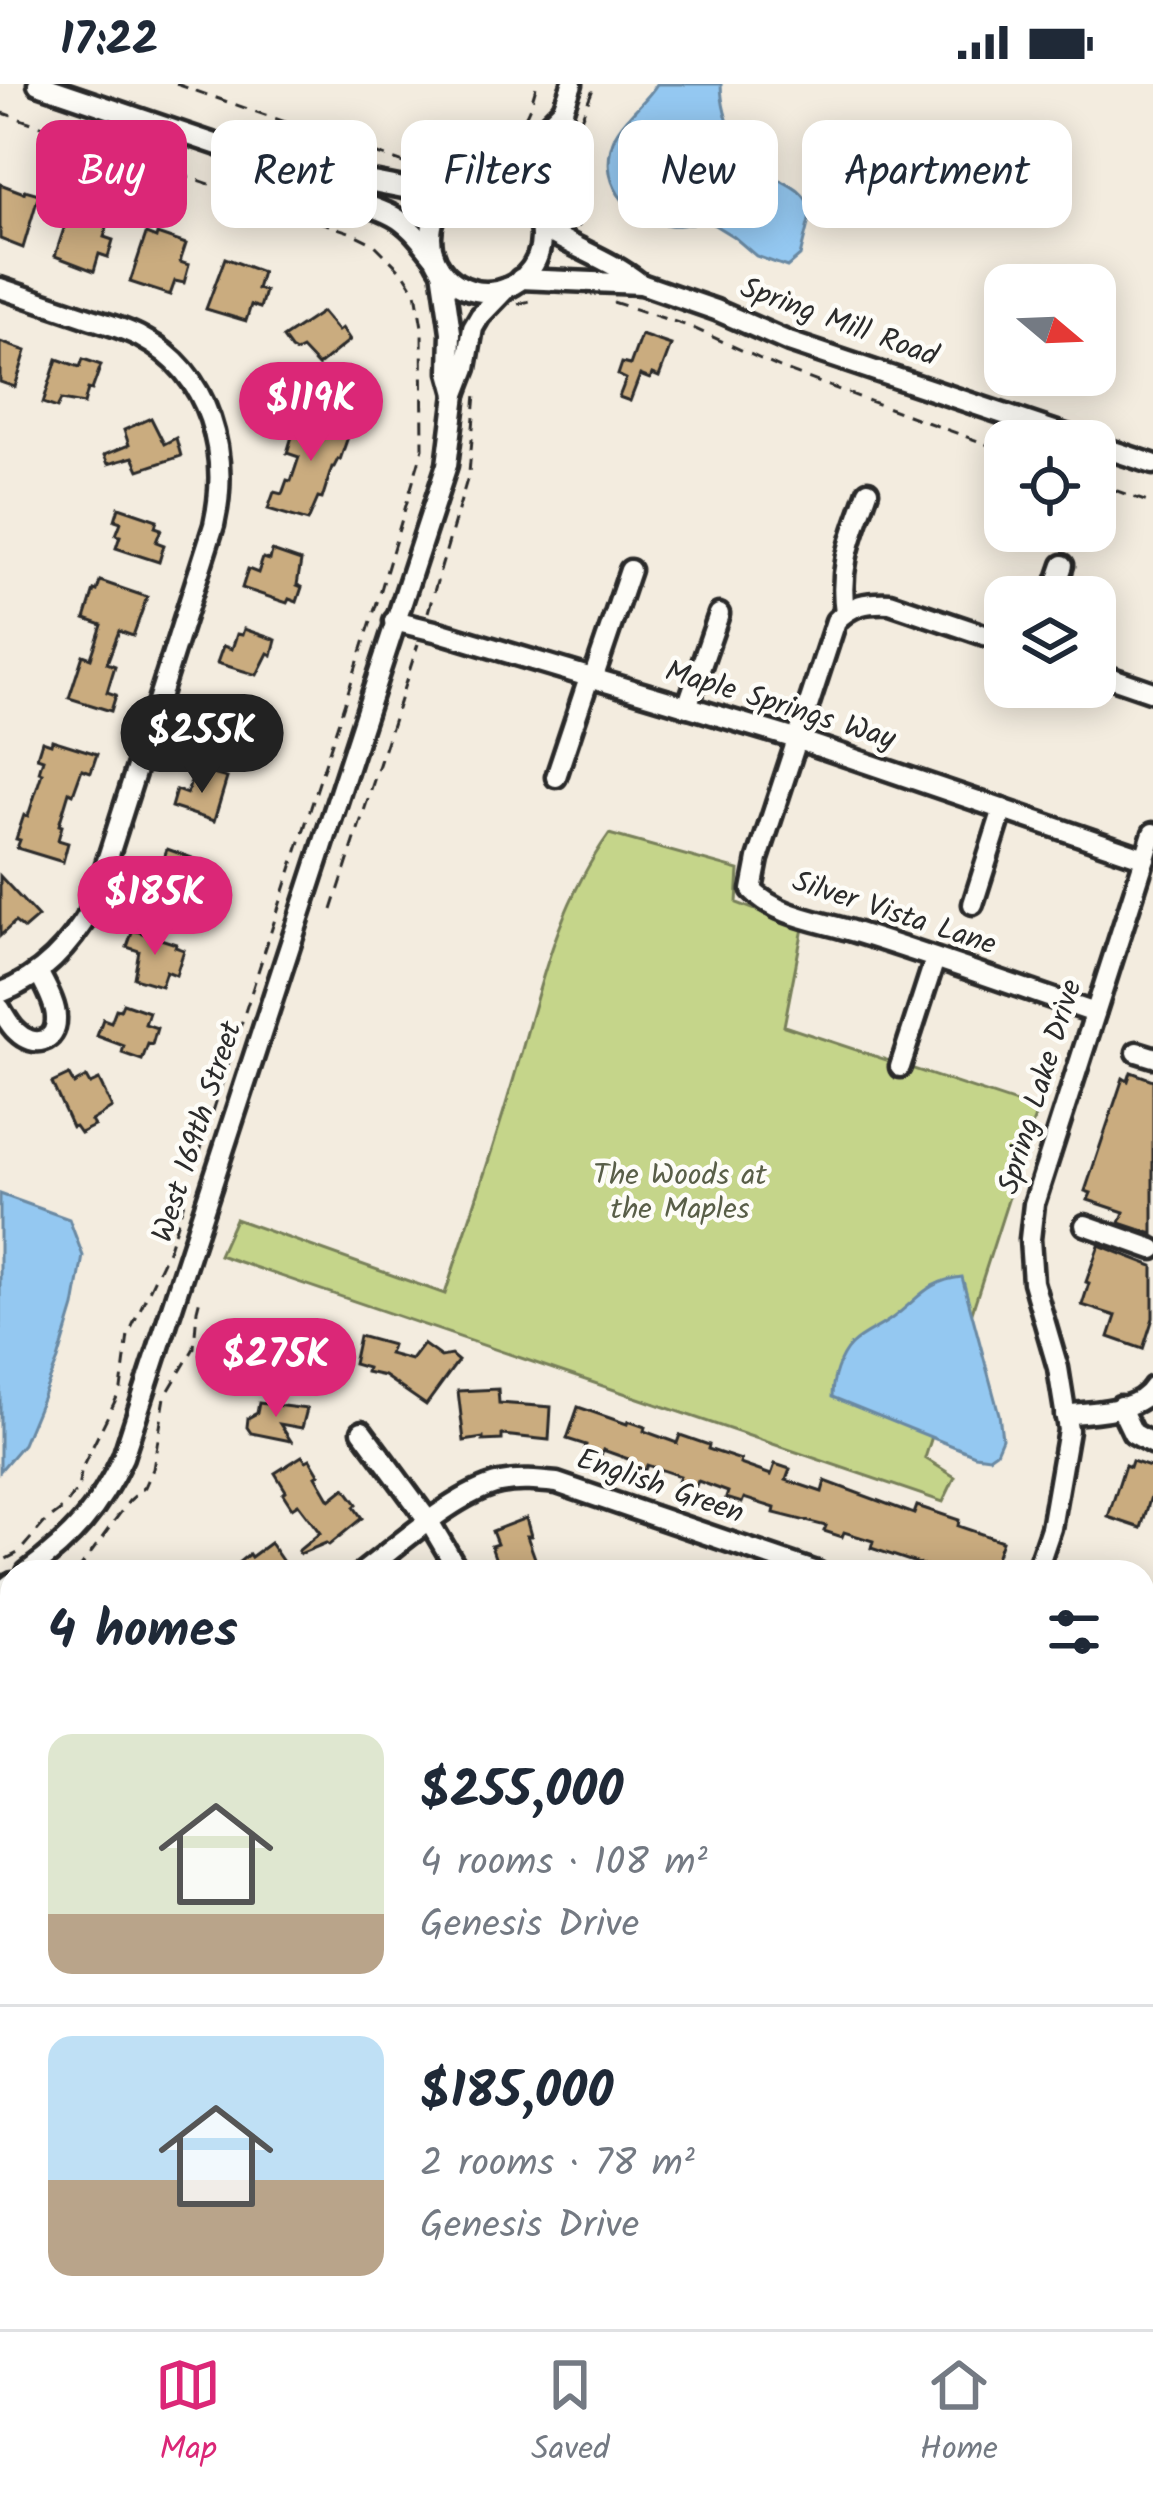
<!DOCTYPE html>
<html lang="en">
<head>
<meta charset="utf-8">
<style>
	:root { --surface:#fff; --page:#f6f6f7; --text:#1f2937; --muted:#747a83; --line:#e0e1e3; --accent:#db2777 }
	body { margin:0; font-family:Kalam,sans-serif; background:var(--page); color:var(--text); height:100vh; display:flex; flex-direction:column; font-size:45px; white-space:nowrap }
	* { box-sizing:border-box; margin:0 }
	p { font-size:39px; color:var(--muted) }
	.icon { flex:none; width:66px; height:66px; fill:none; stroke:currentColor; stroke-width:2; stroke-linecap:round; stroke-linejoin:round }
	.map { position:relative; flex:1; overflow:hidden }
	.panel { position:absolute; left:0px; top:1476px; width:1155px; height:771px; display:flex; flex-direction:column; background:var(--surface); border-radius:36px 36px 0 0; box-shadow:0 6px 30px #0003 }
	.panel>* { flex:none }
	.top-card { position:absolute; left:36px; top:36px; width:1083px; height:108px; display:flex; gap:24px }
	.needle { width:78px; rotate:109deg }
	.tools { position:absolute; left:984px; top:180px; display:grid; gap:24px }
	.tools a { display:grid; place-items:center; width:132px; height:132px; border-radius:24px; background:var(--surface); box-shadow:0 6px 30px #0003; font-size:60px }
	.price { position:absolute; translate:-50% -102px; padding:0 27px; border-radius:42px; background:var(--accent); color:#fff; font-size:39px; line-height:78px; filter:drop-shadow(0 3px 6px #0008) }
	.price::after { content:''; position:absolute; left:50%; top:72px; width:36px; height:27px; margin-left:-18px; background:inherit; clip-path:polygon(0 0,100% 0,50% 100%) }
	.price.current { background:#222; color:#fff }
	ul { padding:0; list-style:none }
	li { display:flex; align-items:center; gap:36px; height:300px; padding:0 48px }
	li+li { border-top:3px solid var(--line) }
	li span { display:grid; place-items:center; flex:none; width:336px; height:240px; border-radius:24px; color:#555 }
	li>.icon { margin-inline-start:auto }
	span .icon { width:144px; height:144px; fill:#fffc; stroke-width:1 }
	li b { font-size:51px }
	h2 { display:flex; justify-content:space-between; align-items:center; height:144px; padding:0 48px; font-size:51px }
	.tag { padding:0 42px; border-radius:24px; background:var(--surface); box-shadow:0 6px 30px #0003; font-size:42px; line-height:108px }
	.tag.current { background:var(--accent); color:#fff }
	.status { display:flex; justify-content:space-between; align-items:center; height:84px; padding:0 60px; background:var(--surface); direction:ltr }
	.status svg { height:33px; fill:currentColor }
	.menu { display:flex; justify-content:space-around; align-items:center; height:168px; border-top:3px solid var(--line); background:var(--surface); font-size:33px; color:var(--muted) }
	.menu a { display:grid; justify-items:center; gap:6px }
	.menu .current { color:var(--accent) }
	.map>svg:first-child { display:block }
</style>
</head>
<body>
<div class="status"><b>17:22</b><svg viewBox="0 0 49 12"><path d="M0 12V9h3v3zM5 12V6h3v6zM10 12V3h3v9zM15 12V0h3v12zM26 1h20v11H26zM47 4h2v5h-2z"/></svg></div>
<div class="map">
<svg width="1153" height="2245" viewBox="0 0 1153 2245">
	<rect width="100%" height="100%" fill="#f3ecdf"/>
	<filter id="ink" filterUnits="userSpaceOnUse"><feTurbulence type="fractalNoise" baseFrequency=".00833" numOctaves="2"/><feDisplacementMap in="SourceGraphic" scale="24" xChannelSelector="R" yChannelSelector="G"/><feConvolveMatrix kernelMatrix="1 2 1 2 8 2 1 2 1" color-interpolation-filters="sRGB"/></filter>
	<g filter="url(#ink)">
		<path fill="#c5d58a" stroke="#78805a" stroke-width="3" d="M609 750 739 786 737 819 803 844 784 942 1037 1026 925 1374 955 1393 943 1418 219 1171 235 1135 445 1210C467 1142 490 1075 510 1007 538 916 552 830 609 750Z"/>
		<g fill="#94c8f1" stroke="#6a89a2" stroke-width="3">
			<path d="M657 0H721C722 42 741 72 777 94 796 105 800 105 812 124L800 172 787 183 756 172 734 153 708 137C696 138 681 143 670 141 625 135 596 95 615 52 624 33 646 18 657 0Z"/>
			<polygon points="0,1110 69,1135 83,1172 74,1223 58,1276 23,1360 0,1387"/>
			<path d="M962 1193 999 1330 1002 1354 996 1368 989 1373 975 1371 832 1313C832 1296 839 1273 851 1261 862 1250 879 1244 891 1235 919 1215 926 1197 962 1193Z"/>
		</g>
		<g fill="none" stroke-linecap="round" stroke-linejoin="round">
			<g stroke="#6a89a2" stroke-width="4.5">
				<polyline points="1143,1936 1153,1931"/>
				<polyline points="920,2245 924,2235"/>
			</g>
		</g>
		<g fill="#caac7f" stroke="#2b2b2b" stroke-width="3">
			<polygon points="0,100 24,109 25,106 39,110 23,164 0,155"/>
			<polygon points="81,125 110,135 104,153 113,156 108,173 99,170 94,187 55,172 70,126 80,129"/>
			<polygon points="146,150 156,154 157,150 186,160 180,178 189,181 184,199 175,197 170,211 130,198"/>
			<polygon points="225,174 262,188 257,205 265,207 260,224 251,221 246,237 206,225"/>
			<polygon points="322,228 338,247 342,244 350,256 318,282 302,265 296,268 291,265 283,254"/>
			<polygon points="641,251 671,261 659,293 652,290 650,295 640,291 630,317 619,313 626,295 618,291 622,279 630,281"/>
			<polygon points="0,258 26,267 15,303 0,298"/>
			<polygon points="57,275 80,283 83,275 101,281 92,306 88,305 84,320 61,316 57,324 43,319"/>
			<polygon points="318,325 335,331 333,340 350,347 340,376 338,375 334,383 332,383 322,415 318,414 308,437 268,425 274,408 282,410 287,396 291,397 299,373 287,369 299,329 315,334"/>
			<polygon points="151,334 164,360 176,354 181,372 139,386 133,373 108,380 104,371 129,361 124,346"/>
			<polygon points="119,423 157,436 155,443 161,445 156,458 164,461 159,478 116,464 120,452 116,451 121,438 115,436"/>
			<polygon points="272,467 301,477 297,501 302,503 297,518 289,515 287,519 242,504 248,485 258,489 263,474 270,476"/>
			<polygon points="100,497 147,513 133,552 119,547 107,579 115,582 107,608 116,611 111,627 69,614 83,571 91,574 102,541 85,535 94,506 97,507"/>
			<polygon points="244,545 276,556 272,571 268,569 257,591 217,579 223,562 232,565 237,550 242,551"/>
			<polygon points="224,616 252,625 237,667 195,653 201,636 212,640"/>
			<polygon points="52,656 97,670 91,688 82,685 73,710 69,708 59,741 62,742 58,756 68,759 63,778 17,764 20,756 16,755 24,731 28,732 42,689 39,688 43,675 37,673 42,657 51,660"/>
			<polygon points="199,686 227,694 214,737 171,723 176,706 187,710 192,694 196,696"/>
			<polygon points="167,765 206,779 202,793 198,791 187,813 147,802 152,786 159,788"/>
			<polygon points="0,792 38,833 24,845 15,838 0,852"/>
			<polygon points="133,846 176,860 175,863 184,866 176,891 166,887 161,902 134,894 139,867 127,863"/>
			<polygon points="123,919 149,928 145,940 157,944 152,961 148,960 142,976 122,969 124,962 97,952 103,935 111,938 116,925 120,926"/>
			<polygon points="1131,988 1153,996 1153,1150 1120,1139 1124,1128 1088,1116 1091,1109 1085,1107 1123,994 1128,997"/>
			<polygon points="69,991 74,1000 86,993 90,1000 99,996 112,1024 91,1037 94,1042 80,1049 75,1042 72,1043 52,999"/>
			<polygon points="1099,1161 1153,1182 1153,1234 1143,1265 1109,1253 1116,1232 1082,1221 1089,1199 1086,1198"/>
			<polygon points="316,1252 339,1281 313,1310 298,1295 303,1290 294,1278 305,1267 302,1264"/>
			<polygon points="359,1252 392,1261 389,1270 411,1276 423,1260 441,1273 451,1271 458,1277 426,1321 384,1292 366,1288 367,1284 353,1280"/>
			<polygon points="498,1305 499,1319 551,1323 549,1356 502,1351 502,1356 483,1357 483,1354 464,1357 458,1307"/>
			<polygon points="259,1319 307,1325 302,1344 280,1340 291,1357 251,1349 247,1343 248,1334 257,1329"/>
			<polygon points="578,1323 627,1340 628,1337 645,1343 644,1347 677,1359 680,1351 709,1361 708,1365 741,1376 740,1380 771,1391 775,1380 790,1385 786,1396 822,1408 825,1397 914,1430 917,1422 959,1436 958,1442 1002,1457 991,1488 943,1488 871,1464 873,1457 844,1448 842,1453 824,1447 826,1442 774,1429 775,1424 744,1414 742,1419 726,1414 728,1408 698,1397 695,1404 678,1398 680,1392 647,1381 645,1386 629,1381 631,1376 603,1366 601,1371 585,1365 586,1361 567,1355"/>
			<polygon points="302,1372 306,1377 310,1375 319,1390 316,1392 330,1416 345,1404 357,1420 354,1423 362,1434 329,1461 326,1459 300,1470 298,1467 320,1449 298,1420 292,1424 283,1410 286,1407 275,1389"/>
			<polygon points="1132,1377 1153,1384 1153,1406 1141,1444 1108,1433 1125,1381 1130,1383"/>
			<polygon points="526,1434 531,1452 527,1452 540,1488 500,1488 491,1462 497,1460 492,1447"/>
			<polygon points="270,1459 290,1488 227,1488 249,1470 251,1473"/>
		</g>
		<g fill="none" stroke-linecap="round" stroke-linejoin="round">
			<g stroke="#2b2b2b" stroke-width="27">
				<g id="minor">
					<path d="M38 0 324 97C348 121 365 117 393 132 410 141 422 158 434 173"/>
					<polyline points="563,25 572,0"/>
					<polyline points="324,97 347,93 419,107 458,105"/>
					<polyline points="483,97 526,70 546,42 563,25 539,137"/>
					<circle cx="486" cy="153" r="55"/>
					<path d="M539 142C573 164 610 175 641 200"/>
					<polyline points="442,186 451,248 450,288 456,310 466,284 473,244 480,232 507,204"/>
					<polyline points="520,195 641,200 716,226 789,258 1084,357"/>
					<path d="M0 204C30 214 60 224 89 234 107 240 126 245 142 254 211 290 230 370 214 441L92 824C70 862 42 893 0 909"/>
					<polyline points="1095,361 1153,380"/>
					<polyline points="1052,513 1063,481"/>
					<path d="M845 528C838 482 853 450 868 407"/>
					<polyline points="394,537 439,548 796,655 1145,774"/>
					<path d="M1005 558 890 519C867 518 852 520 836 537L758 775 752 806C778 833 821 837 855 848 936 873 1015 902 1095 929"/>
					<polyline points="1095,588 1153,608"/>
					<polyline points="593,595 630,486"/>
					<polyline points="687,623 719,530"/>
					<polyline points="556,693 589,594"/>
					<polyline points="973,820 1003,725"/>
					<path d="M0 924C5 932 10 942 17 948 33 964 57 959 56 934 56 919 45 902 39 889"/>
					<polyline points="1137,968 1153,973"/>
					<polyline points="900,983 935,875"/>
					<polyline points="1085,1141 1153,1165"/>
					<polyline points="1120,1322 1133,1349 1153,1360"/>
					<path d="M1065 1331C1092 1327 1138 1329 1153 1303"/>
					<polyline points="362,1347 430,1439 459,1488"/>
					<path d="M27 1488C73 1454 99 1425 123 1373L447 381 456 310"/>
					<path d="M363 1488C399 1461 457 1408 500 1399 519 1395 538 1397 557 1399L817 1488"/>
					<polyline points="1036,1488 1051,1444 1068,1346 1058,1284 1033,1198 1030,1155 1034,1120 1153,749"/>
					<polyline points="0,1508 12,1499"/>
					<polyline points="0,1757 12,1748"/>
					<polyline points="0,2004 12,2008"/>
					<polyline points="1143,2101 1153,2088"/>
					<polyline points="247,2245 251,2235"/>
					<polyline points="1070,2245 1073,2235"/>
				</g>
			</g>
			<g stroke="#2b2b2b" stroke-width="3" stroke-dasharray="12 9" stroke-linecap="butt">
				<path d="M176 0 415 83C453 89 498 67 522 37 530 27 533 12 537 0"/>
				<polyline points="0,28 352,149 374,160 405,191 416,208 422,243 423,364 380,509 169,1164 128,1251 121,1305 82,1384 78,1404 64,1424 45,1438 18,1469 0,1478"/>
				<polyline points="580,37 595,0"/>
				<polyline points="562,117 565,129 579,143"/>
				<polyline points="613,218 691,243 780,284 1005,367"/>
				<polyline points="518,220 538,215"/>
				<polyline points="1095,399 1153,420"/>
				<polyline points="428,528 469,389 476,310"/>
				<polyline points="332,826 418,560"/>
				<polyline points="77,1488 129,1417 145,1403 153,1385 165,1313 194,1264 197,1226 201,1210"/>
				<polyline points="0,1544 12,1534"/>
				<polyline points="0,2174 12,2178"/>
			</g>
			<use href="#minor" stroke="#fdfcf7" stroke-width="18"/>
		</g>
	</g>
	<g text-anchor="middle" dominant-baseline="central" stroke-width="9" stroke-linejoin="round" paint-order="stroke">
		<g font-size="30" fill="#2b2b2b" stroke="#fdfcf7">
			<text transform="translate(839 239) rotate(20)">Spring Mill Road</text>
			<text transform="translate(780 622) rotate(17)">Maple Springs Way</text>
			<text transform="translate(894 830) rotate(18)">Silver Vista Lane</text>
			<text transform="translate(1041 1003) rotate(-73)">Spring Lake Drive</text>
			<text transform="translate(198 1048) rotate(-72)">West 169th Street</text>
			<text transform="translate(660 1403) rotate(19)">English Green</text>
		</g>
		<g font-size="30" fill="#595e48" stroke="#fdfcf7">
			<text x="680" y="1092">The Woods at<tspan x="680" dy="34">the Maples</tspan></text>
		</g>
	</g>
</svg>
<div class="tools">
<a><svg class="needle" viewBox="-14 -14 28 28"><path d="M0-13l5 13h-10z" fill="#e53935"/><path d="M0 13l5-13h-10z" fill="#747a83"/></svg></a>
<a><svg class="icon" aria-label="locate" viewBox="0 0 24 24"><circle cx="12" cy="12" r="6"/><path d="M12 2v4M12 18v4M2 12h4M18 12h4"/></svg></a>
<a><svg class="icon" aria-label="layers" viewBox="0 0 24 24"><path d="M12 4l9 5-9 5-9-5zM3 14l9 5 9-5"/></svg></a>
</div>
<b class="price" style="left:311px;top:380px">$119K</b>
<b class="price current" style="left:202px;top:712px">$255K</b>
<b class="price" style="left:155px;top:874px">$185K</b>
<b class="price" style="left:276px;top:1336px">$275K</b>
<div class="top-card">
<a class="tag current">Buy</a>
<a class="tag">Rent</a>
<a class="tag">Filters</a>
<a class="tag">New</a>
<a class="tag">Apartment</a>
</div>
<section class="panel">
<h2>4 homes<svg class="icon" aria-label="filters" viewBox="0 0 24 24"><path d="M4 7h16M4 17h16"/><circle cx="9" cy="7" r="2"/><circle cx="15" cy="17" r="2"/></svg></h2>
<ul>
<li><span style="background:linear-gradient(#dfe7d0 75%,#b9a48a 0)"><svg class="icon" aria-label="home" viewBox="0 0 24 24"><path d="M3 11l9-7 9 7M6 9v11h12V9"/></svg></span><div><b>$255,000</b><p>4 rooms · 108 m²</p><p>Genesis Drive</p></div></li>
<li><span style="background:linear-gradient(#bfe0f5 60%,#b9a48a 0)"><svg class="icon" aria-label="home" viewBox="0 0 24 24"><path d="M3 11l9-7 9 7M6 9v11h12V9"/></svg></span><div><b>$185,000</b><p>2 rooms · 78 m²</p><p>Genesis Drive</p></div></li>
</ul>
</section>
</div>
<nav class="menu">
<a class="current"><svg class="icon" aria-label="map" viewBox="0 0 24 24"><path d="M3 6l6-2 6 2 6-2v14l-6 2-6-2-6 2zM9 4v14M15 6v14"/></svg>Map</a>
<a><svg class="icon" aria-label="saved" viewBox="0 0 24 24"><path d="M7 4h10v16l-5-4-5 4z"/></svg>Saved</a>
<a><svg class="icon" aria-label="home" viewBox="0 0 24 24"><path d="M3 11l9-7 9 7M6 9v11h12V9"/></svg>Home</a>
</nav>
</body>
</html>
